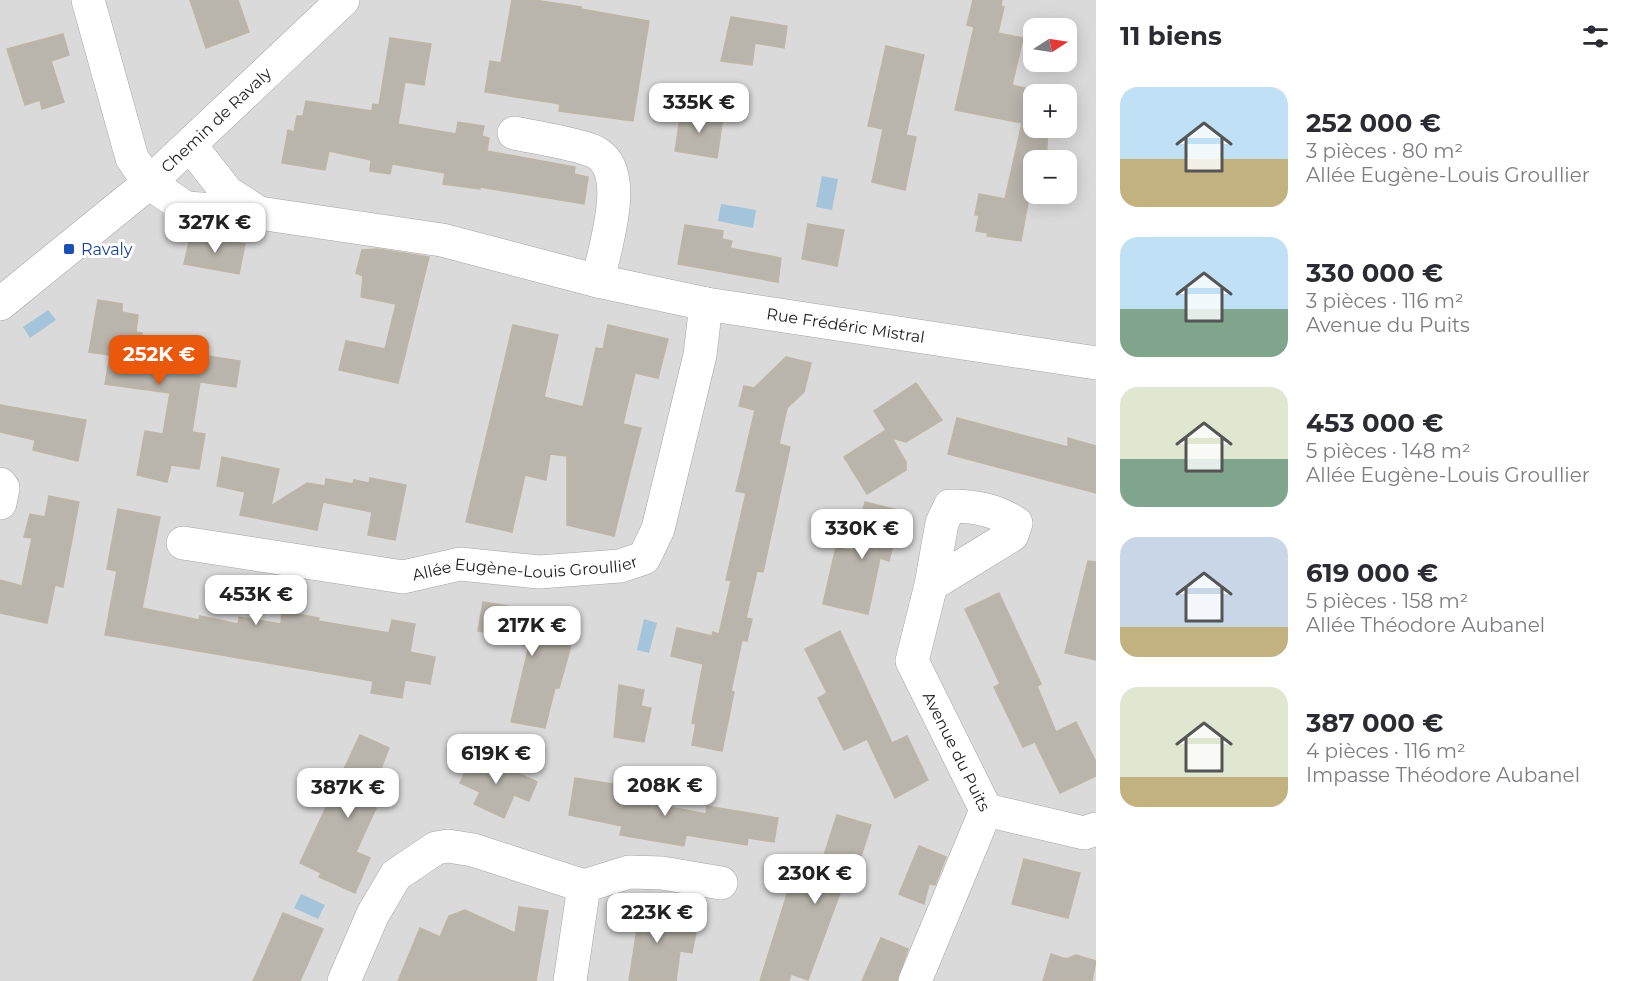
<!DOCTYPE html>
<html lang="fr">
<head>
<meta charset="utf-8">
<style>
	:root { --surface:#fff; --page:#f2f2f3; --text:#2b2b33; --muted:#7c7c81; --accent:#ea580c }
	body { margin:0; font-family:Montserrat,sans-serif; background:var(--page); color:var(--text); height:100vh; display:flex; flex-direction:column; font-size:22px; white-space:nowrap }
	* { box-sizing:border-box; margin:0 }
	p { font-size:20px; color:var(--muted) }
	.icon { flex:none; width:33px; height:33px; fill:none; stroke:currentColor; stroke-width:2; stroke-linecap:round; stroke-linejoin:round }
	.map { position:relative; flex:1; overflow:hidden }
	.sheet { display:flex; flex-direction:column; background:var(--surface); width:540px }
	.sheet>* { flex:none }
	.needle { width:39px; rotate:78deg }
	.tools { position:absolute; left:1023px; top:18px; display:grid; gap:12px }
	.tools a { display:grid; place-items:center; width:54px; height:54px; border-radius:12px; background:var(--surface); box-shadow:0 3px 15px #0003; font-size:30px }
	.price { position:absolute; translate:-50% -51px; padding:0 14px; border-radius:12px; background:#fff; color:#222; font-size:20px; line-height:39px; filter:drop-shadow(0 2px 3px #0008) }
	.price::after { content:''; position:absolute; left:50%; top:36px; width:18px; height:14px; margin-left:-9px; background:inherit; clip-path:polygon(0 0,100% 0,50% 100%) }
	.price.active { background:var(--accent); color:#fff }
	ul { padding:0; list-style:none }
	li { display:flex; align-items:center; gap:18px; height:150px; padding:0 24px }
	li span { display:grid; place-items:center; flex:none; width:168px; height:120px; border-radius:18px; color:#555 }
	li>.icon { margin-inline-start:auto }
	span .icon { width:72px; height:72px; fill:#fffc; stroke-width:1 }
	li b { font-size:26px }
	h2 { display:flex; justify-content:space-between; align-items:center; height:72px; padding:0 24px; font-size:26px }
	main { display:flex; flex:1; min-height:0 }
	.map>svg:first-child { display:block }
</style>
</head>
<body>
<main>
<div class="map">
<svg width="1096" height="981" viewBox="0 0 1096 981">
	<rect width="100%" height="100%" fill="#eeece2"/>
	<path fill="#dbdada" fill-rule="evenodd" d="M0 0H1096V981H0ZM1034 28H1066V62H1034ZM1034 94H1066V128H1034ZM1034 160H1066V194H1034Z"/>
	<g fill="#a3c4db">
		<polygon points="822,176 838,179 832,210 816,207"/>
		<polygon points="721,204 756,210 753,228 718,221"/>
		<polygon points="48,310 56,320 30,338 23,327"/>
		<polygon points="644,619 657,623 649,653 637,650"/>
		<polygon points="301,894 325,905 318,919 294,908"/>
	</g>
	<g fill="#bab5ac" stroke="#bfb5a5" stroke-width="1.5">
		<polygon points="190,0 238,0 249,32 206,48"/>
		<polygon points="512,0 534,0 581,7 581,9 649,21 633,121 559,111 560,104 485,92 490,61 501,63"/>
		<polygon points="973,0 1002,0 1001,6 1004,7 998,33 1023,38 1012,85 1050,94 1034,94 1034,128 1048,128 1046,160 1034,160 1034,187 1031,186 1021,241 987,236 988,233 976,231 979,215 975,215 979,194 1005,199 1022,123 955,110 974,27 967,25"/>
		<polygon points="731,17 787,26 784,48 755,43 752,65 721,61"/>
		<polygon points="63,34 69,55 51,61 64,102 42,109 40,100 25,105 7,49"/>
		<polygon points="390,38 431,44 424,85 405,82 398,124 456,134 458,122 484,126 482,136 489,138 487,151 575,167 574,174 588,177 584,204 480,187 480,189 443,184 445,173 392,164 390,174 370,171 371,160 329,151 325,170 282,163 288,130 294,132 297,116 303,116 306,101 372,111 373,104 379,105"/>
		<polygon points="886,46 924,55 906,135 916,137 905,190 872,182 883,129 868,126"/>
		<polygon points="681,111 723,117 717,158 675,151"/>
		<polygon points="808,224 844,230 837,266 802,259"/>
		<polygon points="685,225 723,231 722,239 732,241 730,248 781,258 778,282 678,264"/>
		<polygon points="191,233 245,244 239,274 184,264"/>
		<polygon points="378,249 429,257 398,383 339,370 346,341 385,349 396,304 361,297 363,276 356,273 362,250"/>
		<polygon points="98,300 122,304 122,312 138,315 136,332 142,333 140,345 240,361 236,387 200,382 192,432 205,434 199,469 171,465 167,482 137,475 145,431 163,434 170,393 105,384 110,355 89,352"/>
		<polygon points="513,325 558,335 544,397 583,407 596,348 603,349 608,325 668,339 658,378 635,373 623,424 641,428 614,536 567,525 567,456 550,454 546,480 525,475 512,532 466,522"/>
		<polygon points="786,357 811,363 804,392 787,408 779,444 790,447 763,572 757,571 746,618 752,619 747,641 742,640 731,691 734,692 722,751 692,745 696,724 692,723 703,664 671,656 677,628 712,636 713,632 719,634 731,581 726,580 746,493 736,491 755,410 739,406 744,386 754,388"/>
		<polygon points="916,383 942,420 906,442 892,438 906,462 906,470 867,494 844,457 886,430 874,411"/>
		<polygon points="0,405 86,420 78,461 33,450 35,440 0,432"/>
		<polygon points="957,418 1068,447 1068,438 1096,446 1096,493 948,454"/>
		<polygon points="222,457 279,469 271,506 307,483 325,486 326,479 353,484 354,480 369,483 370,478 406,485 395,540 368,535 372,512 323,502 317,530 240,515 245,492 217,486"/>
		<polygon points="49,496 79,502 63,587 55,585 47,623 0,613 0,580 22,586 32,538 24,537 30,514 45,517"/>
		<polygon points="865,502 901,511 889,561 880,558 868,614 823,604 836,547 853,551"/>
		<polygon points="118,509 160,517 142,608 199,620 200,616 238,624 239,617 281,624 282,611 319,618 318,621 389,633 392,620 415,624 410,652 435,657 430,684 405,680 402,698 371,693 373,681 105,635 117,571 107,569"/>
		<polygon points="1088,561 1096,562 1096,660 1065,653"/>
		<polygon points="999,593 1041,684 1037,686 1056,732 1076,722 1096,762 1096,776 1060,793 1035,742 1023,747 994,687 1000,684 965,609"/>
		<polygon points="483,602 525,609 524,615 575,624 569,653 559,688 555,688 545,728 511,722 529,646 491,639 492,634 478,631"/>
		<polygon points="840,631 892,743 907,736 928,780 895,798 867,739 844,750 818,698 827,693 805,649"/>
		<polygon points="619,685 644,690 641,706 651,708 644,742 614,737"/>
		<polygon points="360,735 389,748 380,771 384,772 370,805 376,808 356,852 370,858 355,893 319,877 321,873 300,863"/>
		<polygon points="474,753 537,782 529,801 514,795 504,818 474,804 480,792 460,783"/>
		<polygon points="575,778 613,784 612,790 665,799 664,806 706,814 707,806 778,818 774,842 748,838 747,845 686,835 684,846 620,835 622,826 569,815"/>
		<polygon points="837,815 871,825 851,888 843,885 808,980 791,974 789,981 760,981 790,885 812,892"/>
		<polygon points="919,846 946,857 935,885 929,884 924,904 899,894"/>
		<polygon points="1024,859 1080,873 1068,918 1012,904"/>
		<polygon points="638,898 670,903 666,927 696,932 692,953 680,951 676,981 629,981 638,922 634,921"/>
		<polygon points="519,907 548,911 536,981 398,981 420,928 440,937 449,916 465,910 515,933"/>
		<polygon points="283,913 323,929 300,981 253,981"/>
		<polygon points="881,938 908,949 897,981 862,981"/>
		<polygon points="1051,954 1066,959 1076,955 1096,961 1092,981 1043,981"/>
	</g>
	<g fill="none" stroke-linecap="round" stroke-linejoin="round">
		<g stroke="#a4a4a4" stroke-width="34">
			<g id="minor">
				<path id="s1" d="M88 0 132 158 149 183 186 208 259 213 442 240 598 281 706 304 1096 363"/>
				<path d="M514 133C533 137 579 144 595 152 632 171 604 248 598 281"/>
				<polyline points="190,145 227,192 259,213"/>
				<path id="s2" d="M0 304 149 183 343 0"/>
				<polyline points="0,484 3,488 0,503"/>
				<path id="s3" d="M183 543 403 577 460 564 539 572 620 566 644 558 658 529 700 355 706 304"/>
				<path id="s4" d="M931 585 1012 535 1016 523C995 510 975 506 950 506L942 523 931 585 912 661 986 810 1084 833 1096 829"/>
				<polyline points="344,981 373,914 396,875 436,848 448,846 473,850 584,886 629,872 662,873 721,883"/>
				<polyline points="570,981 584,886"/>
				<polyline points="915,981 986,810"/>
			</g>
		</g>
		<use href="#minor" stroke="#fff" stroke-width="33"/>
	</g>
	<rect fill="#1a4fb4" stroke="#fff" stroke-width="2" x="63" y="243" width="12" height="12" rx="3"/>
	<g text-anchor="middle" dominant-baseline="central" stroke-width="6" stroke-linejoin="round" paint-order="stroke">
		<g font-size="16" fill="#1d1d1d" stroke="#fff">
			<text stroke="none"><textPath href="#s2" startOffset="284">Chemin de Ravaly</textPath></text>
			<text stroke="none"><textPath href="#s1" startOffset="910">Rue Frédéric Mistral</textPath></text>
			<text stroke="none"><textPath href="#s3" startOffset="346">Allée Eugène-Louis Groullier</textPath></text>
			<text stroke="none"><textPath href="#s4" startOffset="438">Avenue du Puits</textPath></text>
		</g>
		<g font-size="16" fill="#164399" stroke="#fff" text-anchor="start">
			<text x="81" y="249">Ravaly</text>
		</g>
	</g>
</svg>
<div class="tools">
<a><svg class="needle" viewBox="-14 -14 28 28"><path d="M0-13l5 13h-10z" fill="#e53935"/><path d="M0 13l5-13h-10z" fill="#7c7c81"/></svg></a>
<a>+</a>
<a>−</a>
</div>
<b class="price" style="left:699px;top:134px">335K €</b>
<b class="price" style="left:215px;top:254px">327K €</b>
<b class="price active" style="left:159px;top:386px">252K €</b>
<b class="price" style="left:862px;top:560px">330K €</b>
<b class="price" style="left:256px;top:626px">453K €</b>
<b class="price" style="left:532px;top:657px">217K €</b>
<b class="price" style="left:496px;top:785px">619K €</b>
<b class="price" style="left:665px;top:817px">208K €</b>
<b class="price" style="left:348px;top:819px">387K €</b>
<b class="price" style="left:815px;top:905px">230K €</b>
<b class="price" style="left:657px;top:944px">223K €</b>
</div>
<section class="sheet">
<h2>11 biens<svg class="icon" aria-label="filters" viewBox="0 0 24 24"><path d="M4 7h16M4 17h16"/><circle cx="9" cy="7" r="2"/><circle cx="15" cy="17" r="2"/></svg></h2>
<ul>
<li><span style="background:linear-gradient(#bfe0f5 60%,#c2b280 0)"><svg class="icon" aria-label="home" viewBox="0 0 24 24"><path d="M3 11l9-7 9 7M6 9v11h12V9"/></svg></span><div><b>252 000 €</b><p>3 pièces · 80 m²</p><p>Allée Eugène-Louis Groullier</p></div></li>
<li><span style="background:linear-gradient(#bfe0f5 60%,#7fa58c 0)"><svg class="icon" aria-label="home" viewBox="0 0 24 24"><path d="M3 11l9-7 9 7M6 9v11h12V9"/></svg></span><div><b>330 000 €</b><p>3 pièces · 116 m²</p><p>Avenue du Puits</p></div></li>
<li><span style="background:linear-gradient(#dfe7d0 60%,#7fa58c 0)"><svg class="icon" aria-label="home" viewBox="0 0 24 24"><path d="M3 11l9-7 9 7M6 9v11h12V9"/></svg></span><div><b>453 000 €</b><p>5 pièces · 148 m²</p><p>Allée Eugène-Louis Groullier</p></div></li>
<li><span style="background:linear-gradient(#c9d6e8 75%,#c2b280 0)"><svg class="icon" aria-label="home" viewBox="0 0 24 24"><path d="M3 11l9-7 9 7M6 9v11h12V9"/></svg></span><div><b>619 000 €</b><p>5 pièces · 158 m²</p><p>Allée Théodore Aubanel</p></div></li>
<li><span style="background:linear-gradient(#dfe7d0 75%,#c2b280 0)"><svg class="icon" aria-label="home" viewBox="0 0 24 24"><path d="M3 11l9-7 9 7M6 9v11h12V9"/></svg></span><div><b>387 000 €</b><p>4 pièces · 116 m²</p><p>Impasse Théodore Aubanel</p></div></li>
</ul>
</section>
</main>
</body>
</html>
